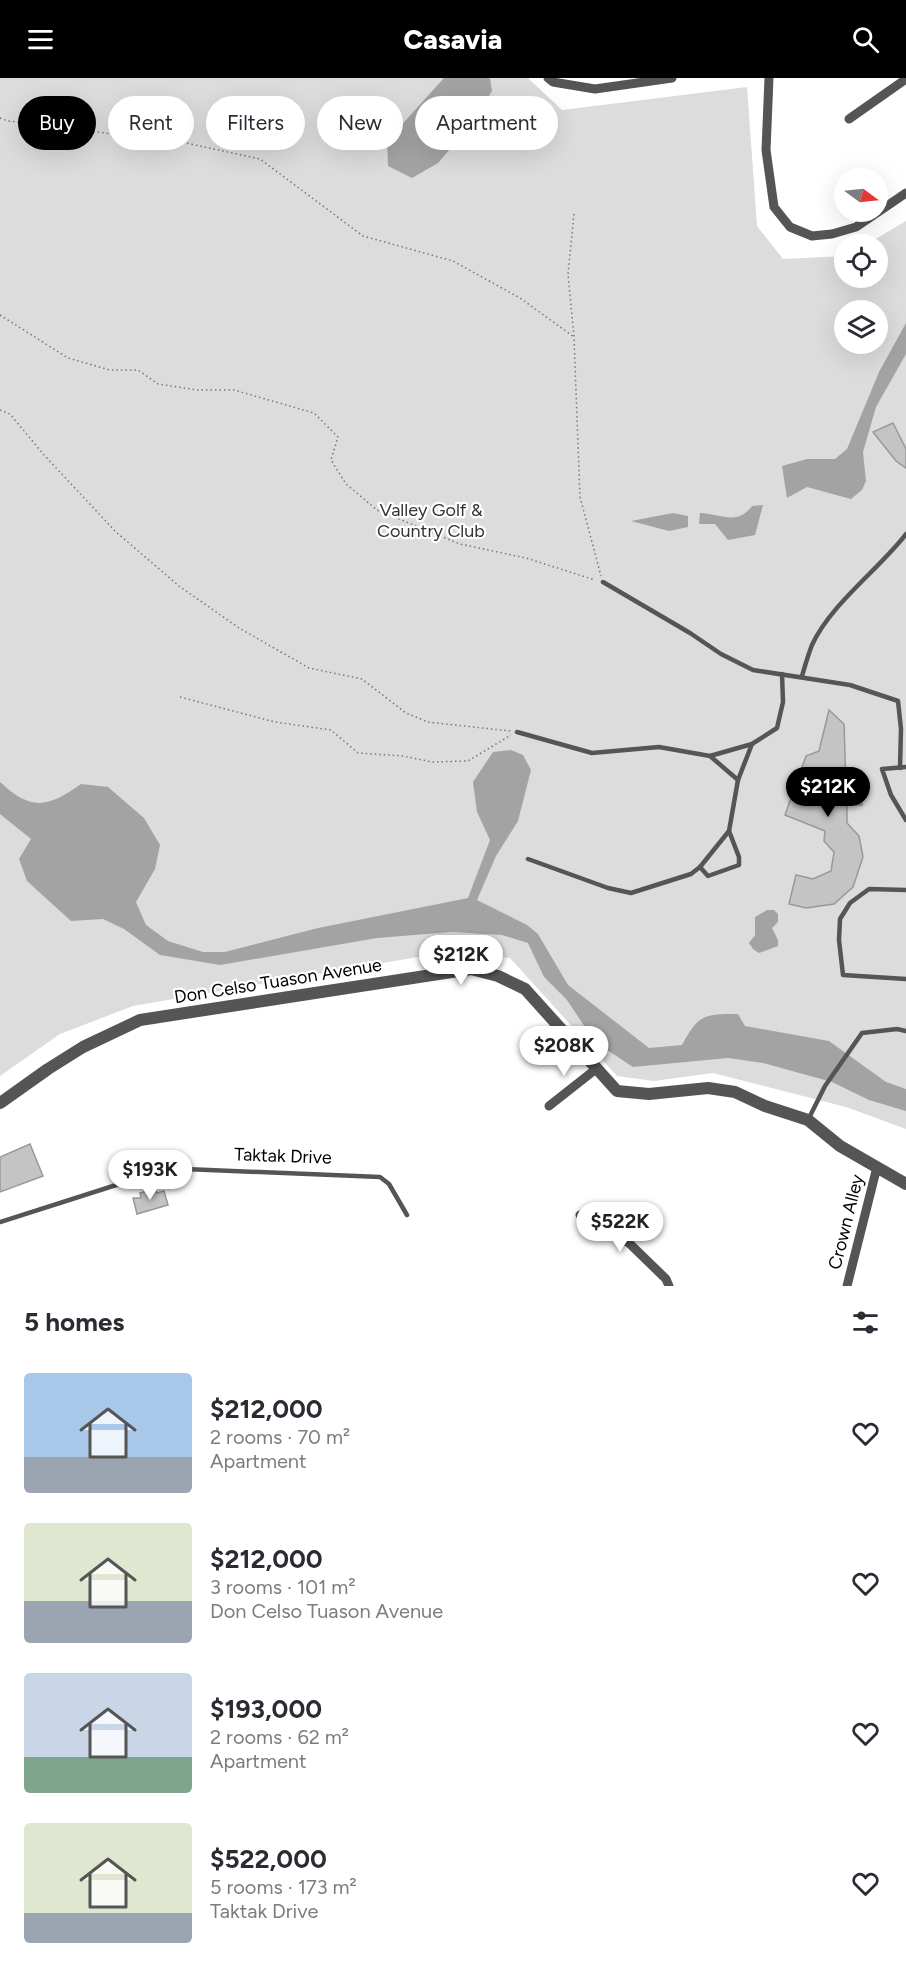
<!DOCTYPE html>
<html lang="en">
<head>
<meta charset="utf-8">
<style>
	:root { --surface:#fff; --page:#f7f7f7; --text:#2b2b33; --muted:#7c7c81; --accent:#000 }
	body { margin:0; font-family:Figtree,sans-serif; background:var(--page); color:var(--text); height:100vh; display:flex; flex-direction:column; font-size:22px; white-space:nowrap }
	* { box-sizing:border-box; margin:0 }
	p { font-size:20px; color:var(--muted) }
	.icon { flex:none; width:33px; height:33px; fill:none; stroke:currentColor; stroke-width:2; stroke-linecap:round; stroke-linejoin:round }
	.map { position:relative; height:1208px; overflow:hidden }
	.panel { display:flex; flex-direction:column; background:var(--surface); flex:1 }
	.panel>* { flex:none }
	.hud { position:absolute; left:18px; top:18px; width:600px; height:54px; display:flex; gap:12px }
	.needle { width:39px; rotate:105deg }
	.buttons { position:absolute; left:834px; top:90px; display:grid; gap:12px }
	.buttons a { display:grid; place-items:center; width:54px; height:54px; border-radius:50%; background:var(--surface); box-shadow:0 6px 24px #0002; font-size:30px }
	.price { position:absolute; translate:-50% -51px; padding:0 14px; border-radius:21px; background:#fff; color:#222; font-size:20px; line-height:39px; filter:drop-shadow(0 2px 3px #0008) }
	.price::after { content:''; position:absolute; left:50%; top:36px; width:18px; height:14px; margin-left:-9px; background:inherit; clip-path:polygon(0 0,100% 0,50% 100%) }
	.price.on { background:var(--accent); color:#fff }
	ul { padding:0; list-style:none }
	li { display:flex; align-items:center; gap:18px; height:150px; padding:0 24px }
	li span { display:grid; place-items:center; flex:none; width:168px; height:120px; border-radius:6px; color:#555 }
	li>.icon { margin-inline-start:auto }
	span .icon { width:72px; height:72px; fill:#fffc; stroke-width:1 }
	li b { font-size:26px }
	h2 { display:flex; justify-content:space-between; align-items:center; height:72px; padding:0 24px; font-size:26px }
	.pill { padding:0 21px; border-radius:27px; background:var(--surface); box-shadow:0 6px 24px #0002; font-size:21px; line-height:54px }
	.pill.on { background:var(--accent); color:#fff }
	header { display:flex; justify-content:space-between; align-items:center; height:78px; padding:0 24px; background:var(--accent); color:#fff; font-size:27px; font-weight:800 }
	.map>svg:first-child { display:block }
</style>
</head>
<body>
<header><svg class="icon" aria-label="menu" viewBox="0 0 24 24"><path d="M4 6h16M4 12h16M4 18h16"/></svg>Casavia<svg class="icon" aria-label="search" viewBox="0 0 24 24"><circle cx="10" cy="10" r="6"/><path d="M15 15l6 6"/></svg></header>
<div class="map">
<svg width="906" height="1208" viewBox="0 0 906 1208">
	<rect width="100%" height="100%" fill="#fff"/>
	<path fill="#dcdcdc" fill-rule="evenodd" d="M0 0H528L562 32 747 9 757 148 783 181 844 178V200H878V166H867L906 143V1051L846 1029 713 995 654 1003 617 998 510 880 447 874 133 928 60 956 0 998ZM844 232H878V266H844Z"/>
	<g fill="#a3a3a3">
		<polygon points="444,0 490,0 492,13 475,42 438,85 412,100 388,88 387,63"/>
		<polygon points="906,245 906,276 876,329 863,374 866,403 862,412 851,421 807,409 787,420 782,388 807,381 835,381 847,371 879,294"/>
		<path d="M763 427 755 457 728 462 715 446H699L700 435C722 436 737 448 752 428Z"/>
		<polygon points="673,435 688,438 688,449 669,453 631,443"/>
		<path d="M511 672 523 677 531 692 518 743 496 778 477 822 527 847 538 856 568 907 649 970 682 967C699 936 704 936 738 936L745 948 829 963 886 1004 906 1011V1033L869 1022 832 1004 763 985 728 980 633 989 595 964 567 922 544 899 528 865 502 857 452 854 377 860 220 887 160 877 124 851 103 841 71 843 27 803 19 781 31 761 0 736V704C32 734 48 729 81 706L108 709 144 740 160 767 155 791 136 824 146 847 168 863 203 874H225L318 850 468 820 490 762 477 734 473 704 493 674Z"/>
		<polygon points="767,832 774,832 778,836 778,844 772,850 778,862 778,868 759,875 753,871 749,865 755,857 755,839"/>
	</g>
	<g fill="#c4c4c4" stroke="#999" stroke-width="1.5">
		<polygon points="893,345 906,371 906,390 896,383 873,354"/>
		<polygon points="829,632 844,646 846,708 861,708 862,727 847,727 847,745 859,758 863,779 853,809 834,826 806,830 789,826 796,797 813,801 831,793 834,774 824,763 825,753 785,737 806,678 819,673"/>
		<polygon points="30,1066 43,1098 0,1114 0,1079"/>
		<polygon points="155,1111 157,1115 164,1113 168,1127 137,1136 133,1120 141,1120 140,1115"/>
	</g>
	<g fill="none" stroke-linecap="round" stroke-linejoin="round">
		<g stroke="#777" stroke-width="1.5" stroke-dasharray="1.5 3" stroke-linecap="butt">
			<polyline points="0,40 8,43 186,65 260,81 363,158 453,183 520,220 574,259"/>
			<polyline points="574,136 568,196 574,259 580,419 601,498"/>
			<polyline points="0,237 68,280 110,292 138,292 158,306 197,312 234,312 314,335 338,359 331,382 346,406 377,432 460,466 526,480 595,502"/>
			<polyline points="0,332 10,336 44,377 116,454 179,508 239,550 309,590 362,601 406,635 428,644 510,653"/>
			<polyline points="180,619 275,644 331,652 358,675 403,678 432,684 468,683 511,657"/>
		</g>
		<g stroke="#555" stroke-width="4.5">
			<polyline points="603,504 690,555 721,576 753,592 850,607 898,623 901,651 900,690"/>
			<path d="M802 598C805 588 808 577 812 567 830 527 879 491 906 456"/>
			<polyline points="517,654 592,675 659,669 710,678 752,666 777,650 783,624 782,596"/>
			<polyline points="710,678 738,702"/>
			<polyline points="906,689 882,691 891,717 906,742"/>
			<polyline points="528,781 608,810 631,815 691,796 700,789 729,753 738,702 752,666"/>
			<polyline points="700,789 708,798 739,787 739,779 729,753"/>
			<polyline points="906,812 869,811 850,825 840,841 839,862 843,897 906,901"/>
			<polyline points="808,1042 825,1008 862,955 897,951 906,953"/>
			<polyline points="0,1144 135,1101 185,1091 380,1099 389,1106 407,1137"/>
		</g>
		<g stroke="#555" stroke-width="9">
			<polyline points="548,0 553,4 595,11 672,0"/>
			<polyline points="769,0 766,72 774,129 790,149 812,158 832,156 856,149 906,115"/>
			<polyline points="849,41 906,1"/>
			<polyline points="549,1028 596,991"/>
			<polyline points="580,1137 629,1165 666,1201 669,1208"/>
			<polyline points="847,1208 877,1089"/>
		</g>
		<polyline stroke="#555" stroke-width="12" points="0,1025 48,991 83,969 140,942 471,891 498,898 525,911 617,1013 649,1016 708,1010 735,1014 765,1028 808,1042 840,1068 906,1106"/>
	</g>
	<g text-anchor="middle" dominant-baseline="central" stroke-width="4.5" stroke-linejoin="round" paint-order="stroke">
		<g font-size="18" fill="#333" stroke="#fff">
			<text x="431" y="432">Valley Golf &amp;<tspan x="431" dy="21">Country Club</tspan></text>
		</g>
		<g font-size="18" fill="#000" stroke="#fff">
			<text transform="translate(278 903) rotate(-9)">Don Celso Tuason Avenue</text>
			<text transform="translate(283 1078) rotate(2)">Taktak Drive</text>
			<text transform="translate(846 1144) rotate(-76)">Crown Alley</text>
		</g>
	</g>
</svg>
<div class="buttons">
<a><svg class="needle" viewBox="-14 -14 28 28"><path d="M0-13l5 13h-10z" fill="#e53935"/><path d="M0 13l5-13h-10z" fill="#7c7c81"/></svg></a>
<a><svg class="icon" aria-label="locate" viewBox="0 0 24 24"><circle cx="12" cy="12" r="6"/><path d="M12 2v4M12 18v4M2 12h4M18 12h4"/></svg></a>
<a><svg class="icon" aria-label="layers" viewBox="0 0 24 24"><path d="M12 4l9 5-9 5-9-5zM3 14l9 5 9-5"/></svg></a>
</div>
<b class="price on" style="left:828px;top:740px">$212K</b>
<b class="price" style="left:461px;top:908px">$212K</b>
<b class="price" style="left:564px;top:999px">$208K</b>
<b class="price" style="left:150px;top:1123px">$193K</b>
<b class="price" style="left:620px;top:1175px">$522K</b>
<div class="hud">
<a class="pill on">Buy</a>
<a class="pill">Rent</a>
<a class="pill">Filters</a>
<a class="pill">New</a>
<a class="pill">Apartment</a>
</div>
</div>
<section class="panel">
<h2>5 homes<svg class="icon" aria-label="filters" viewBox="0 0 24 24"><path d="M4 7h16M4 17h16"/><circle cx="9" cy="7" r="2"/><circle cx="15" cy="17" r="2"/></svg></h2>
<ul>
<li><span style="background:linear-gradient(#a9c7e8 70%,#9aa5b1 0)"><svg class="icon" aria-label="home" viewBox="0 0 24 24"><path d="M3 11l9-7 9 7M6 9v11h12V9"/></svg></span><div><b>$212,000</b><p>2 rooms · 70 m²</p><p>Apartment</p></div><svg class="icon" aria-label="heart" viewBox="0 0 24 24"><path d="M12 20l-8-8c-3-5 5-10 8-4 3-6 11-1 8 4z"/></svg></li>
<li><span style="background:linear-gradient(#dfe7d0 65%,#9aa5b1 0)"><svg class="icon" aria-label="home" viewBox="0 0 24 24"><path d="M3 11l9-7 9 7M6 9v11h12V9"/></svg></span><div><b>$212,000</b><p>3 rooms · 101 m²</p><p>Don Celso Tuason Avenue</p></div><svg class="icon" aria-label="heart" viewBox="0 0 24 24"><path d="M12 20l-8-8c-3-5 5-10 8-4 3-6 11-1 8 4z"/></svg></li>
<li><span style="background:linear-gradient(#c9d6e8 70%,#7fa58c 0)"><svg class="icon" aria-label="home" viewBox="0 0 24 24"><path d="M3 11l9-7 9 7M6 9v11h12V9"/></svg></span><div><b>$193,000</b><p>2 rooms · 62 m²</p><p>Apartment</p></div><svg class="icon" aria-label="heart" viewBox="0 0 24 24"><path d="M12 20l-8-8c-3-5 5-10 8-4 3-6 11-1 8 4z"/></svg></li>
<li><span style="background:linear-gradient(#dfe7d0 75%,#9aa5b1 0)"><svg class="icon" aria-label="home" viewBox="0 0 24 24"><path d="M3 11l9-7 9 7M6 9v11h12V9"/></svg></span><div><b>$522,000</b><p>5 rooms · 173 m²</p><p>Taktak Drive</p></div><svg class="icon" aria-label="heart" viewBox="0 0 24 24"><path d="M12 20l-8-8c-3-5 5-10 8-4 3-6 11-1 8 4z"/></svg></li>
</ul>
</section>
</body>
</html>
